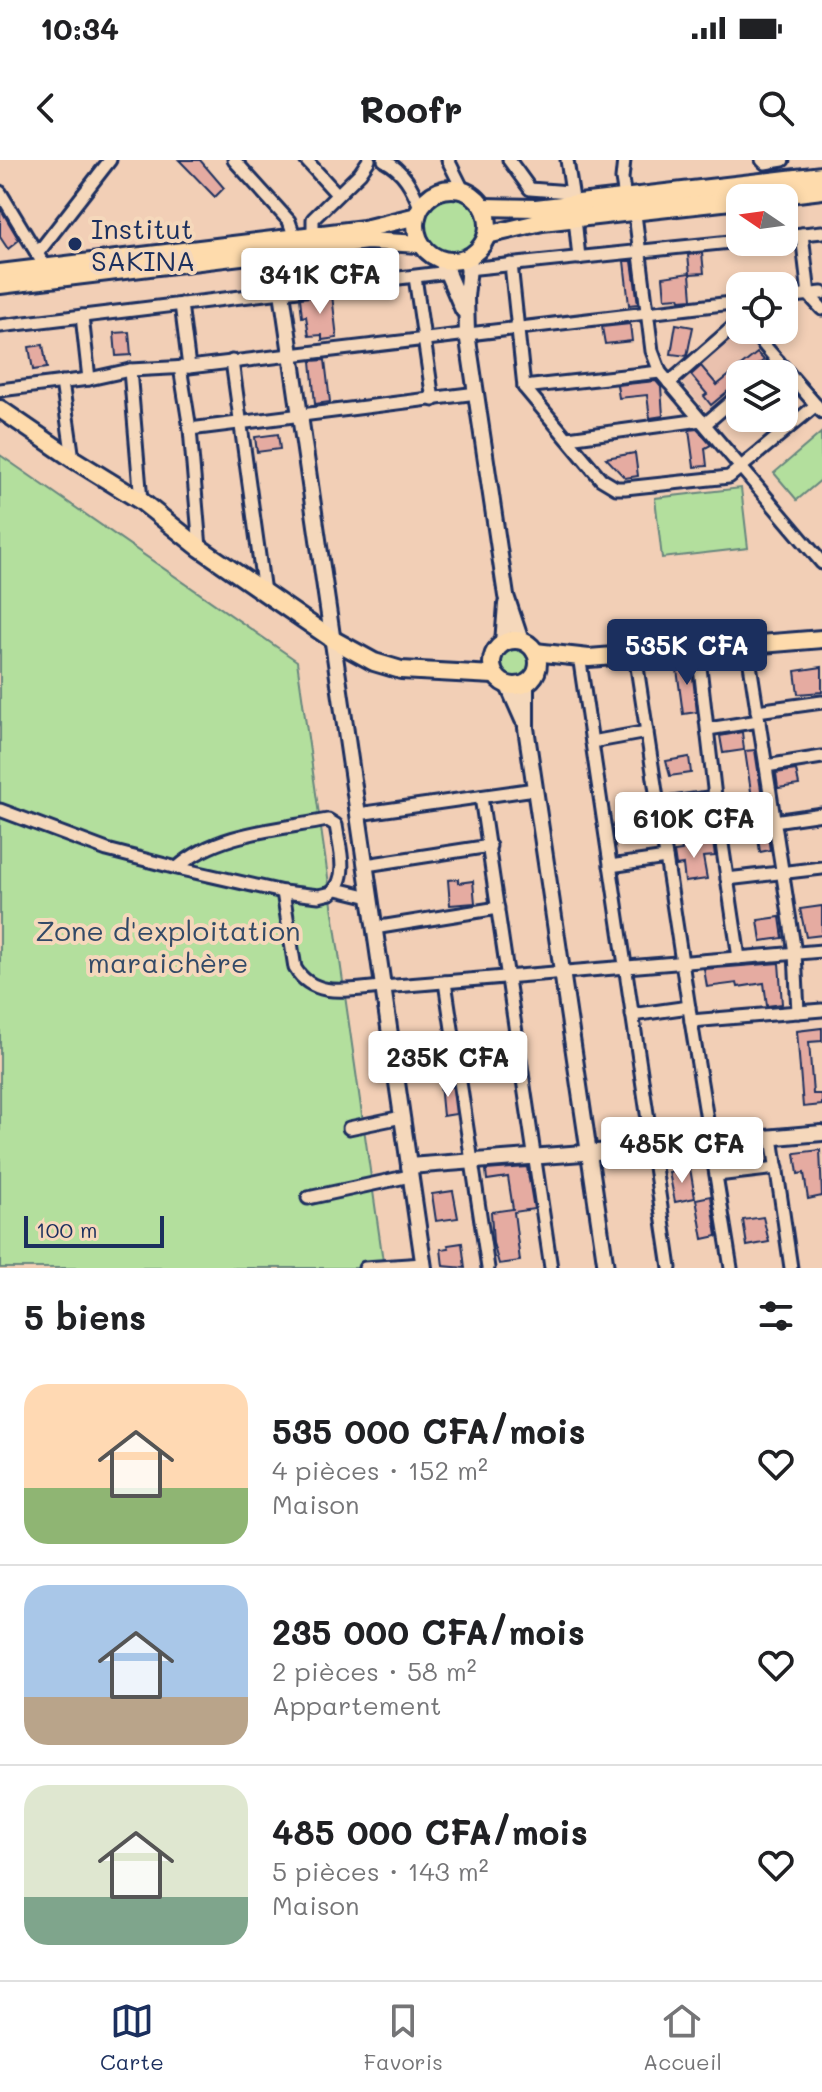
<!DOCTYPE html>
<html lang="fr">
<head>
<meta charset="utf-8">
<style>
	:root { --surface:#fff; --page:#f2f2f2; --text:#202124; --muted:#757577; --line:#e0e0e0; --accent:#1b2f5e }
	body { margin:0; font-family:Mali,sans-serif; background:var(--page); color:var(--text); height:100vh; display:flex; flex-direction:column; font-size:30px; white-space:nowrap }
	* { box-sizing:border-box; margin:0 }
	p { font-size:26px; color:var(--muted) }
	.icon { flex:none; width:44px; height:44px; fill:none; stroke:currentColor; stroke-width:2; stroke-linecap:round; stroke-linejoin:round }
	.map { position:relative; height:1108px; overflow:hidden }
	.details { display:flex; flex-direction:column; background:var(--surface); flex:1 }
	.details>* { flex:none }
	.needle { width:52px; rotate:283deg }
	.buttons { position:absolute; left:726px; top:24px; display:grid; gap:16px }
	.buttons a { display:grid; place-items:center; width:72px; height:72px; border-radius:16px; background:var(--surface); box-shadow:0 4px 12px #0003; font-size:40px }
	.scale { position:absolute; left:24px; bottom:20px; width:140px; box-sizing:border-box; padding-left:8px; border:4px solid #1b2f5e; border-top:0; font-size:22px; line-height:28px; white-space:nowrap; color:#1b2f5e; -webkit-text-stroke:6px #f5d8bb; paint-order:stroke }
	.price { position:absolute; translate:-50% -68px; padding:0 18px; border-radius:8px; background:#fff; color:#222; font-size:26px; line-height:52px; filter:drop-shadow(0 2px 4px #0008) }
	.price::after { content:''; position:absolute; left:50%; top:48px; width:24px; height:18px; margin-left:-12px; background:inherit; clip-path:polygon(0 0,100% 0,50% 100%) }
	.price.active { background:var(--accent); color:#fff }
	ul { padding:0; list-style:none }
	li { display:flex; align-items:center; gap:24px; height:200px; padding:0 24px }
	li+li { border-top:2px solid var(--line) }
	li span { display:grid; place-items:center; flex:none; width:224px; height:160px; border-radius:24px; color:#555 }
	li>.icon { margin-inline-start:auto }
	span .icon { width:96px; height:96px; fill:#fffc; stroke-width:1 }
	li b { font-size:34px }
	h2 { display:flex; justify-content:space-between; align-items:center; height:96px; padding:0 24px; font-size:34px }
	.status { display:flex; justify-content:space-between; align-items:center; height:56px; padding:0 40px; background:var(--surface); direction:ltr }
	.status svg { height:22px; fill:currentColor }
	header { display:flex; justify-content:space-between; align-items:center; height:104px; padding:0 24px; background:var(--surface); font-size:36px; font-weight:800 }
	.tab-bar { display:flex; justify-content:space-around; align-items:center; height:112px; border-top:2px solid var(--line); background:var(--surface); font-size:22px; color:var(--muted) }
	.tab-bar a { display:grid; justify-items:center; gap:4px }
	.tab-bar .active { color:var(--accent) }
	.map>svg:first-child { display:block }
</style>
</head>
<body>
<div class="status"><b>10:34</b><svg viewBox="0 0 49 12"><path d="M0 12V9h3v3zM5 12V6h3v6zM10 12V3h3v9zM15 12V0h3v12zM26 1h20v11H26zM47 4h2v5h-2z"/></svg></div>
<header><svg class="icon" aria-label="back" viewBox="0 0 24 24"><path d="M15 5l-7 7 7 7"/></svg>Roofr<svg class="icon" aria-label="search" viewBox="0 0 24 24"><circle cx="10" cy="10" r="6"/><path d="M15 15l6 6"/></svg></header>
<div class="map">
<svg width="822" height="1108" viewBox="0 0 822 1108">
	<rect width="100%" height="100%" fill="#f2cfb6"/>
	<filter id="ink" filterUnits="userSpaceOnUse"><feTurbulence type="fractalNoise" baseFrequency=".0125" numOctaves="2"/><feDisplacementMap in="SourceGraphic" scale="16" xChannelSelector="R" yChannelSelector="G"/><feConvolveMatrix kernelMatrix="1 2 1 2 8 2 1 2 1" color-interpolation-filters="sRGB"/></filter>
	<g filter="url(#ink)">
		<polygon fill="#eac1ae" points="740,169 745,170 769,199 752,214 740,214 740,224 707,252 680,220"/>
		<g fill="#b3df9d" stroke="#67877e" stroke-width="2">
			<circle cx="453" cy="65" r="30"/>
			<polygon points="821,273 822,319 797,340 774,313"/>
			<polygon points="0,295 297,501 384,1108 0,1108"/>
			<polygon points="741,328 748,388 662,398 655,338"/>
			<circle cx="515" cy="504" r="18"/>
		</g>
		<g fill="#e5aba1" stroke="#1b2f5e" stroke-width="2">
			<polygon points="179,0 200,0 224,28 215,37"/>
			<polygon points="0,48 19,80 8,89 0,77"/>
			<polygon points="702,93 704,113 690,114 692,139 680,140 679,137 665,138 663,117 690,113 688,95"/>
			<polygon points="624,101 632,101 638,144 629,145"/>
			<polygon points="332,135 337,178 322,180 322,175 309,176 306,156 302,157 300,138"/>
			<polygon points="630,164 632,181 605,184 602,167"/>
			<polygon points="676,164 693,167 687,196 671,194"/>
			<polygon points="129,172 131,195 116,196 114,173"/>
			<polygon points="43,185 47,208 33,210 29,187"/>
			<polygon points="757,193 764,200 748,214 740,214 740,221 711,245 704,236 707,234 691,215 701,206 717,225"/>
			<polygon points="325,200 330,242 315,244 311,201"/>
			<polygon points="656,221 661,227 663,256 650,258 647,235 619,238 617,225"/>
			<polygon points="697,269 711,285 705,288 707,306 694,307 689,270"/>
			<polygon points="278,274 280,289 257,292 255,277"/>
			<polygon points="635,293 638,316 625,318 606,298"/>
			<polygon points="691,501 697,552 683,554 676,502"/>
			<polygon points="822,507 822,532 798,534 795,511"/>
			<polygon points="742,572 744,590 723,593 720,576"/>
			<polygon points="755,590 770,690 760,692 745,591"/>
			<polygon points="689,597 691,613 670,616 666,601"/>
			<polygon points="796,610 799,625 778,628 776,613"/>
			<polygon points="713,682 715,696 703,697 707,719 685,722 683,705 676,706 674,692 682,691 681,686"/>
			<polygon points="458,719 458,723 473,721 475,743 450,745 448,720"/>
			<polygon points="822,746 822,775 806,777 800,749"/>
			<polygon points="780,757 783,778 761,781 758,760"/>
			<polygon points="779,803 782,844 767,846 764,823 738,827 737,823 707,827 704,809"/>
			<polygon points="822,868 822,881 809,882 813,934 822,934 822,945 803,947 797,871"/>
			<polygon points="489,897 491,912 470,915 467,901"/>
			<polygon points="452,923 456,954 443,956 440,924"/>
			<polygon points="820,990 822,1036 808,1039 804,1013 798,1014 795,993"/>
			<polygon points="527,1007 534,1049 514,1052 520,1101 499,1104 493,1083 491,1052 513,1049 508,1017 487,1020 486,1010"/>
			<polygon points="690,1008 695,1038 675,1042 669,1012"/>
			<polygon points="453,1031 458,1058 436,1061 432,1034"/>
			<polygon points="711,1036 717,1076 703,1079 696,1039"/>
			<polygon points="763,1057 769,1082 747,1086 743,1060"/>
			<polygon points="462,1083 465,1108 443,1106 441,1089 449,1088 448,1085"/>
		</g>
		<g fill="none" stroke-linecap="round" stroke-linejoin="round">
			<g stroke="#1b2f5e" stroke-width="17">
				<g id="minor">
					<polyline points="234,0 289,61 295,78"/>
					<polyline points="306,0 337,34"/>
					<path d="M384 0C404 11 412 27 420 47"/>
					<polyline points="448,0 463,30"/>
					<polyline points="509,0 530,29 570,32"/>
					<polyline points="567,0 573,39"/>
					<polyline points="624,0 622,19 625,38"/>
					<polyline points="762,0 765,3 783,0"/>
					<polyline points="0,32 41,100"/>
					<polyline points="634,46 652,191 660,212 822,403"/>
					<polyline points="575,58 579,98"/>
					<polyline points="802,74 809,135 822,149"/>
					<polyline points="313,76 313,59 360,13 369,0"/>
					<polyline points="784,76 822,72"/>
					<polyline points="37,94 110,0"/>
					<polyline points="511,104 524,227 601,319 616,328 625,328 729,317 816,245"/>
					<polyline points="467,109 740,81"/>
					<polyline points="415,117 433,240"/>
					<polyline points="784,137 822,133"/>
					<polyline points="181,144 189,207"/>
					<polyline points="82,156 89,219"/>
					<polyline points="0,166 449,112"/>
					<polyline points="751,170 822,252"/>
					<polyline points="232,201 264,432"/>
					<polyline points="180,207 190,269 200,388"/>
					<polyline points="130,210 141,341"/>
					<polyline points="763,214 778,201"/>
					<polyline points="62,222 73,299"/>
					<polyline points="669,223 740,161"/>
					<polyline points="524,227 660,212"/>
					<polyline points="0,230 89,219 130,210 189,207 740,142"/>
					<polyline points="705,264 740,234"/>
					<polyline points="190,269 477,233"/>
					<polyline points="568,278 701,260"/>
					<polyline points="747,485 795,793 798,852"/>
					<polyline points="698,490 715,637 739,798"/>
					<polyline points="635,494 691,861 731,1108"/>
					<polyline points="580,502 670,1108"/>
					<polyline points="757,551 822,542"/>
					<polyline points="708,569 759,561"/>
					<polyline points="592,582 647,572"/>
					<polyline points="766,606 822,597"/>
					<polyline points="481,637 551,1108"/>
					<polyline points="658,645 715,637"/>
					<path d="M0 650 107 690 177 708 283 732 319 736 331 733C350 718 339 686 336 665L328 660C277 670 217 672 177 708"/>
					<polyline points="358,654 535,629"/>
					<polyline points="774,661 822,654"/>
					<polyline points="366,705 490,686"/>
					<polyline points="610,706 666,698"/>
					<polyline points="727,719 822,708"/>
					<polyline points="337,729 370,737"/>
					<path d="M283 732 295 808C314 840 352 829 383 827L822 791"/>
					<polyline points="374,768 498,748"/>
					<polyline points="445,822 488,1108"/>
					<polyline points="632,855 689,847"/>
					<polyline points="691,861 822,850"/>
					<polyline points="349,968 402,957"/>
					<polyline points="772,977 791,1108"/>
					<polyline points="717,1015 777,1008"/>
					<polyline points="308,1038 410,1016"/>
					<polyline points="365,1108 423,1104"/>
				</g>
			</g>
			<g stroke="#1b2f5e" stroke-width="20">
				<g id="tertiary">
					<polyline points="272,85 282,132 424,1108"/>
					<polyline points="470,97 466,137 467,173 506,436 521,481"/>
					<polyline points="442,101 463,150"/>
					<polyline points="503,483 506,444"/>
					<polyline points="526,524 526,568 606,1108"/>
					<polyline points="508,526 523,560"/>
					<polyline points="409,1006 651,988 822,973"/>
				</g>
			</g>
			<g stroke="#1b2f5e" stroke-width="22">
				<g id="primary">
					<circle cx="452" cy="65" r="36"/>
					<polyline points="756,38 822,30"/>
					<polyline points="484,47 536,48 822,15"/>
					<polyline points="487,75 542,62 740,40"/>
					<polyline points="0,113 364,69 417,56"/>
					<polyline points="0,125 367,81 420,84"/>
					<polyline points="0,249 73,299 141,341 200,388 332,479 374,502 401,510 494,515"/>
					<circle cx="515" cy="503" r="23"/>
					<polyline points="535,492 589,498 822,479"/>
				</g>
			</g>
			<use href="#minor" stroke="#f5d8bb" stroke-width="11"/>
			<use href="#tertiary" stroke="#f5d8bb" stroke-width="14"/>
			<use href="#primary" stroke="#fedbac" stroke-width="16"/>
		</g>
	</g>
	<circle fill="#1b2f5e" stroke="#f5d8bb" stroke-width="3" cx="75" cy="84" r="8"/>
	<g text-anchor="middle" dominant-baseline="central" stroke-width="8" stroke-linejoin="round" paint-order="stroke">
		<g font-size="28" fill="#1b2f5e" stroke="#f5d8bb" text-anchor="start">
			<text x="91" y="68">Institut<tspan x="91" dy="32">SAKINA</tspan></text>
		</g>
		<g font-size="28" fill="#324967" stroke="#f5d8bb">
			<text x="168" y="770">Zone d'exploitation<tspan x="168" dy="32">maraichère</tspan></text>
		</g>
	</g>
</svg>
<div class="buttons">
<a><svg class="needle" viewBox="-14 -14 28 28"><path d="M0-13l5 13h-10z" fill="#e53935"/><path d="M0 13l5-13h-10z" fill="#757577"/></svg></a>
<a><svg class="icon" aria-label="locate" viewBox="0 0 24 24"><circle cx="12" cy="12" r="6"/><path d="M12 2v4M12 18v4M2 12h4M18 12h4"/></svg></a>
<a><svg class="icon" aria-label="layers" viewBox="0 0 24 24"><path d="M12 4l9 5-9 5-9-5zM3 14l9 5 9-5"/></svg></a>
</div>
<div class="scale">100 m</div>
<b class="price" style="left:320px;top:156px">341K CFA</b>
<b class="price active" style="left:687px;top:527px">535K CFA</b>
<b class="price" style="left:694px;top:700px">610K CFA</b>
<b class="price" style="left:448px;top:939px">235K CFA</b>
<b class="price" style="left:682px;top:1025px">485K CFA</b>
</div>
<section class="details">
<h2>5 biens<svg class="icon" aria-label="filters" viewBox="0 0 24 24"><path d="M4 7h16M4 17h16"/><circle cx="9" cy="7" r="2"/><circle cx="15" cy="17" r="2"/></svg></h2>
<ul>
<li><span style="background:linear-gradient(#ffd9b3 65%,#8fb573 0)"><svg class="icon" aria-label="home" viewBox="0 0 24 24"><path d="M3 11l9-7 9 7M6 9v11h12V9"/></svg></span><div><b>535 000 CFA/mois</b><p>4 pièces · 152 m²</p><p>Maison</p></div><svg class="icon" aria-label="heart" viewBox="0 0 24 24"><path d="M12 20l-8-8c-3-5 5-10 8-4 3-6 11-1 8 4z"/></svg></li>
<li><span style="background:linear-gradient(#a9c7e8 70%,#b9a48a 0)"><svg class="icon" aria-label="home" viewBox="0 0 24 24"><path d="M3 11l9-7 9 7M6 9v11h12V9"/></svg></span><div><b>235 000 CFA/mois</b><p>2 pièces · 58 m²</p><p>Appartement</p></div><svg class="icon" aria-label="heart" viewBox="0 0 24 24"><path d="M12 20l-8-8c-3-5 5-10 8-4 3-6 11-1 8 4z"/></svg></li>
<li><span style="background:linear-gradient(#dfe7d0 70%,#7fa58c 0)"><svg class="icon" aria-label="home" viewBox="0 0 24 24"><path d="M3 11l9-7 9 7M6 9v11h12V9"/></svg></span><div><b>485 000 CFA/mois</b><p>5 pièces · 143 m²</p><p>Maison</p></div><svg class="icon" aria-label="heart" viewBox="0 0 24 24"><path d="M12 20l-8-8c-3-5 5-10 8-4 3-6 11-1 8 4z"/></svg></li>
</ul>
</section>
<nav class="tab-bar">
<a class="active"><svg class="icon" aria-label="map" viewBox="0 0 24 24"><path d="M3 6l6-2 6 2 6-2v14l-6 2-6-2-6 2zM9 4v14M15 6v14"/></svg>Carte</a>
<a><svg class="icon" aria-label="saved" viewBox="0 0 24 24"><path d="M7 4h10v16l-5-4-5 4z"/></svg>Favoris</a>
<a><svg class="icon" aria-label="home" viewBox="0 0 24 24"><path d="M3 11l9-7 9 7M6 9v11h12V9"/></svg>Accueil</a>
</nav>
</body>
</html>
